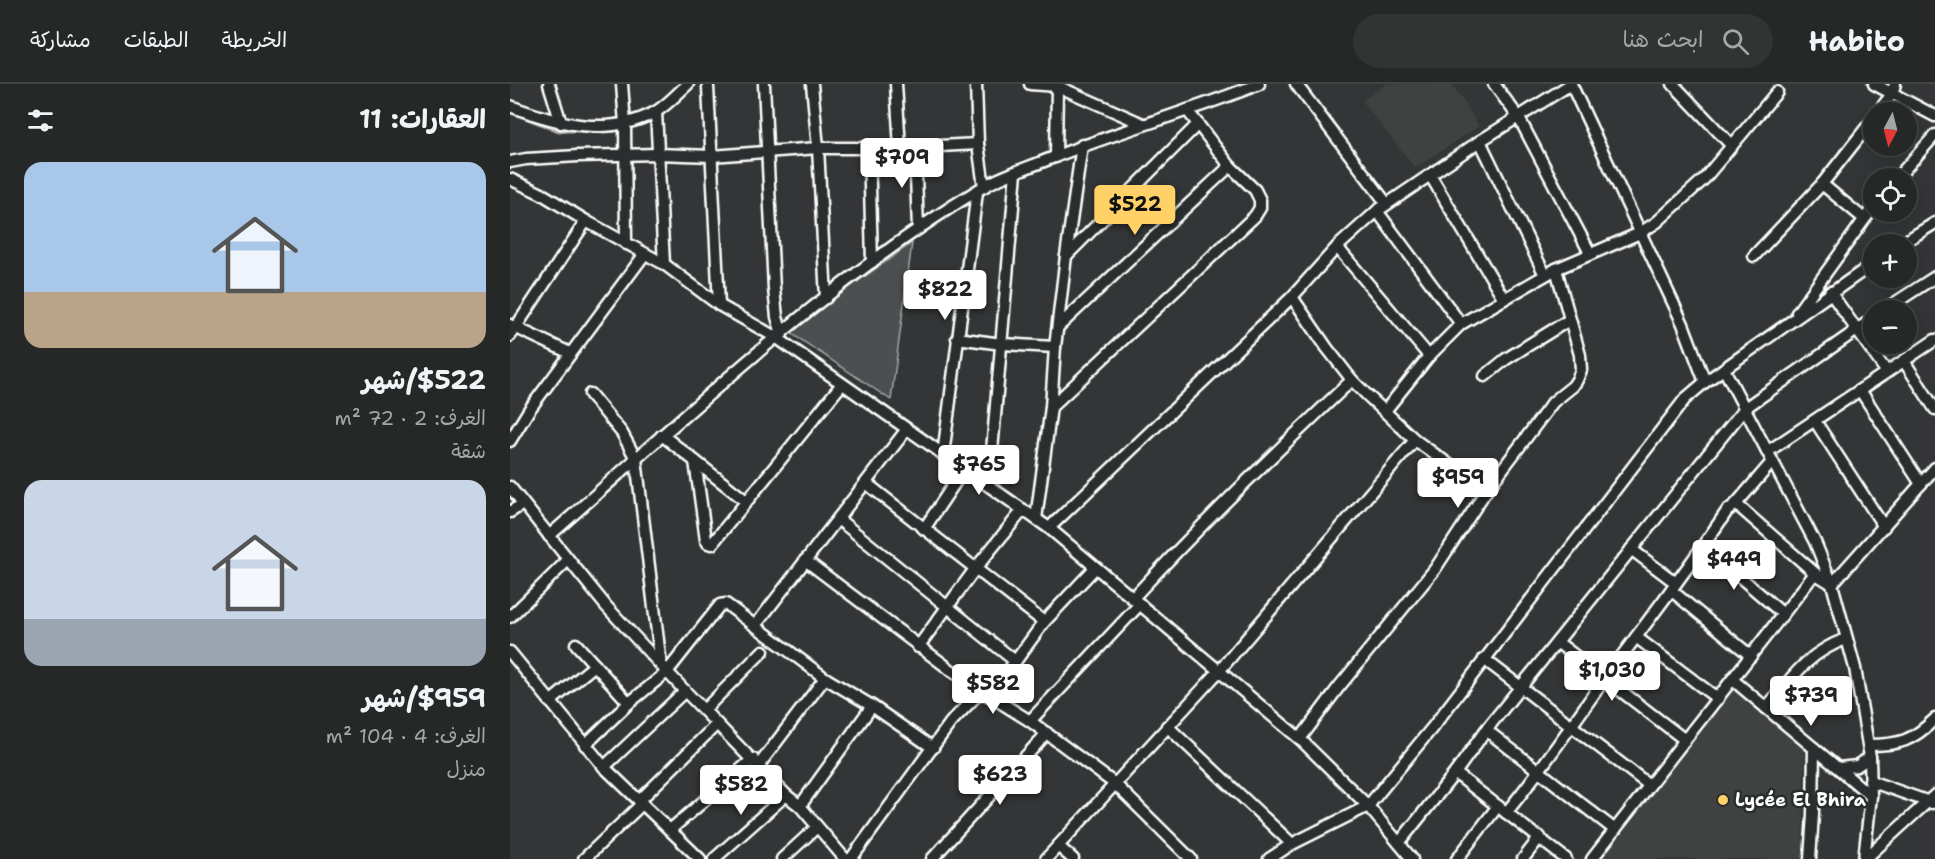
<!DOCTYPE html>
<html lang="ar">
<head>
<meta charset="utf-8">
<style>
	:root { --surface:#262828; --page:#323434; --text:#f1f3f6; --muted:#a4a6a8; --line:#424445; --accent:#ffd166 }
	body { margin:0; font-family:"Shantell Sans","Playpen Sans Arabic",sans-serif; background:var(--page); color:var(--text); direction:rtl; height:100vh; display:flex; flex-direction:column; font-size:22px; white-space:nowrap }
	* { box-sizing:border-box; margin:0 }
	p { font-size:20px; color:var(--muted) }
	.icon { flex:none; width:33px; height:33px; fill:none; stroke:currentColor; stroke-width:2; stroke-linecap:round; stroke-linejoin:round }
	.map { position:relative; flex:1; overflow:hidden; direction:ltr }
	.sheet { display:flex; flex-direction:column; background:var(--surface); width:510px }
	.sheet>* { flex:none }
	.needle { width:39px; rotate:187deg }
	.tools { position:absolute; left:1353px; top:18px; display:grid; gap:12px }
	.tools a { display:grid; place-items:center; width:54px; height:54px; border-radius:50%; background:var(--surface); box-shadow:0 3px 15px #0003,0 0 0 2px var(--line); font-size:30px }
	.price { position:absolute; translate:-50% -51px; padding:0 14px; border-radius:6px; background:#fff; color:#222; font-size:20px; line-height:39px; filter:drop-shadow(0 2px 3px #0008) }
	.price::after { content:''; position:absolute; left:50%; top:36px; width:18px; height:14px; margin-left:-9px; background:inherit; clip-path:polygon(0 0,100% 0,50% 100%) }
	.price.on { background:var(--accent); color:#111 }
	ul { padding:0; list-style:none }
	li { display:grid; align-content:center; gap:12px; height:318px; padding:0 24px }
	li span { display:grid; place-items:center; height:186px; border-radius:18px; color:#555 }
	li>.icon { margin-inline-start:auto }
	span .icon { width:108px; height:108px; fill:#fffc; stroke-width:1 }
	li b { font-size:26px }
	h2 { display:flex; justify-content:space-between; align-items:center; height:72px; padding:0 24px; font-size:26px }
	header { display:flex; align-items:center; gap:36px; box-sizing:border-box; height:84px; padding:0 30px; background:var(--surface); border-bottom:2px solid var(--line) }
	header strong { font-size:28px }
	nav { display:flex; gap:33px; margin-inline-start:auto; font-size:21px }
	.search { width:420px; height:54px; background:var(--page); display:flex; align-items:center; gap:15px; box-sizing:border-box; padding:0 21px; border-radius:33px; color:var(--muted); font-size:22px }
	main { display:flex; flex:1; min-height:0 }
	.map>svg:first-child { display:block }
</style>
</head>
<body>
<header>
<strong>Habito</strong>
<div class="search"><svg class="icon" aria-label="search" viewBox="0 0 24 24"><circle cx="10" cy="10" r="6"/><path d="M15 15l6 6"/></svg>ابحث هنا</div>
<nav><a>الخريطة</a><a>الطبقات</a><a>مشاركة</a></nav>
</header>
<main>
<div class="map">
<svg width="1425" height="775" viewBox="0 0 1425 775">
	<rect width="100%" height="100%" fill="#333536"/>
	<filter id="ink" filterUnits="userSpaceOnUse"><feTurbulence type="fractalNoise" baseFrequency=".0167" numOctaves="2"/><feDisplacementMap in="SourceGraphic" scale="12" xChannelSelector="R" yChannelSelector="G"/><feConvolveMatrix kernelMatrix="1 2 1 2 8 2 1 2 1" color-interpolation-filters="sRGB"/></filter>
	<g filter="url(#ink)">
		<g fill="#404243">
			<polygon points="876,0 942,0 969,42 905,84 852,17"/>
			<polygon points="1222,602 1295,657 1292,775 1088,775"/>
		</g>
		<polygon fill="#4c4f50" stroke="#a6a7a8" stroke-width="1.5" points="402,159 381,316 278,247"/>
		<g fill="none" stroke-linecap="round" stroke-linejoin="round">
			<g stroke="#abacad" stroke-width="3">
				<polyline points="0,28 49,47 82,47"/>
				<polyline points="94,47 104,47"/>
			</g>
			<g stroke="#fff" stroke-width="15">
				<g id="minor">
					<polyline points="39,0 51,39"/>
					<polyline points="112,0 115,40 116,160"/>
					<polyline points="254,0 264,205 267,233 272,250"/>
					<polyline points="302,0 308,64 316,214"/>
					<polyline points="386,0 390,64"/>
					<polyline points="466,0 468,60 474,103"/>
					<polyline points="520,0 547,2 633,40"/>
					<polyline points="786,0 877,120"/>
					<polyline points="984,0 1009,34 1080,169"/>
					<polyline points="1061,0 1173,240 1195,298"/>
					<polyline points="1163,0 1222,62"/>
					<polyline points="1364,0 1425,32"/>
					<polyline points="198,3 209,221"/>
					<path d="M0 22C48 40 99 54 147 27 158 20 168 9 178 0"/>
					<polyline points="146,28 154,180"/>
					<polyline points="1368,28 1382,10 1385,0"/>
					<polyline points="970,57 1035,191"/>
					<polyline points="359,64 362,178"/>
					<polyline points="405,64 408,145"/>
					<polyline points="546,73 547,2"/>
					<polyline points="0,78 16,75 68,72 147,70 202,72 308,64 390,64 468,60"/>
					<polyline points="920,91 994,215"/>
					<polyline points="1387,94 1425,51"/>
					<polyline points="0,95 32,110 76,137 154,180 209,221 267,254 539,444 790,655 858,722 902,775"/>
					<polyline points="1312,100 1353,134"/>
					<polyline points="867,127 951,240"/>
					<polyline points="1391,160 1425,139"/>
					<polyline points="827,163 919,272"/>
					<polyline points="556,172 688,40"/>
					<polyline points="1244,172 1312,100 1364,34"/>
					<polyline points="1320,208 1376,287"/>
					<polyline points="782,213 817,264 842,296 857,311 905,356 976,407"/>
					<polyline points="1374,226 1425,193"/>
					<polyline points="1287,229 1364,122"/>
					<polyline points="0,241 60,269"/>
					<polyline points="549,242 720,82"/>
					<polyline points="0,252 76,137"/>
					<polyline points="447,254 492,260 545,263"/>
					<polyline points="1394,277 1425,325"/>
					<polyline points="1214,285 1305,458 1322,500 1345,584 1360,673 1361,712 1354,775"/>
					<polyline points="975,292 996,275 1059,236"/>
					<polyline points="1350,306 1411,400"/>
					<polyline points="80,310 112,349 126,375 151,581"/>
					<polyline points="541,323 745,132 750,124 750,116 745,106 720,82 677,26"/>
					<polyline points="875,327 919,272 951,240 1046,185 1130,149 1147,138 1194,95 1267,8"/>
					<polyline points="1305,337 1374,443"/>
					<polyline points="152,351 236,417"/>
					<polyline points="0,357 19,326 134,171"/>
					<polyline points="1257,368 1425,256"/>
					<polyline points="433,371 467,108"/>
					<polyline points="185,377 196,456 198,459 202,460 332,300"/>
					<polyline points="356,399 534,538"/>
					<polyline points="479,402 506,88"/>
					<polyline points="0,403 96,522 175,607 276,711 290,722 335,775"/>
					<polyline points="1226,420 1306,490"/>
					<polyline points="0,428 13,420"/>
					<polyline points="328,435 505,577"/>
					<polyline points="526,435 541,323 545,263 556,172 572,61"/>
					<polyline points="539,444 782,213 827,163 867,127 970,57 1061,0"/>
					<polyline points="414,445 454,385"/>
					<path d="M39 452C178 330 314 199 473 103 495 90 521 83 544 73 612 46 682 27 749 0"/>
					<polyline points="1194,462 1273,530"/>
					<polyline points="1121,465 1166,499"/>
					<polyline points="295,476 470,608 480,612 520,637 605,700 681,775"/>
					<polyline points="1162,507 1241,572"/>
					<path d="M623 514C693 438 767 367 842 296"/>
					<polyline points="0,533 58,476"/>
					<polyline points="245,542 397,345"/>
					<polyline points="1126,553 1208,615"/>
					<polyline points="1047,558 1175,656"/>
					<polyline points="66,560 119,619"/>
					<polyline points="408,563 465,485 513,426"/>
					<polyline points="0,568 94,683 190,775"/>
					<polyline points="974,575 1139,701"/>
					<polyline points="1223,596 1361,712"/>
					<polyline points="480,612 534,538 585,484"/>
					<polyline points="40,618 85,581"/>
					<path d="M1256 624C1282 594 1297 569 1336 555"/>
					<polyline points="194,626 253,567"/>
					<polyline points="520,637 630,520"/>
					<polyline points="657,642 782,760"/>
					<polyline points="976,646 1105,746"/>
					<polyline points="790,655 828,604 925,485 976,407 1043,318 1063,302 1067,296 1071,286 1070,271 1046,185"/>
					<polyline points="75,661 119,619 157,588 210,521 216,520 315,594 362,622 423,664"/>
					<path d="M1358 661C1390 661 1402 657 1425 635"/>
					<polyline points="249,681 315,594"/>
					<polyline points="94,683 175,607"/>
					<polyline points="1329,684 1347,682 1360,673"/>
					<polyline points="945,689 1056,775"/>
					<polyline points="1360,697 1422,719"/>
					<polyline points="129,717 207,640"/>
					<polyline points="290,722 362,622"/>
					<path d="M996 729C1032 685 1063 639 1096 593 1137 538 1179 484 1217 427L1226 420 1262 378"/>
					<polyline points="160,746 243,675"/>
					<polyline points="889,759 945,689 976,646 1235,324 1364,234"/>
					<polyline points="548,762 563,775"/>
					<polyline points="74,775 132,720"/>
					<polyline points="204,775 276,711"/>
					<polyline points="272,775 307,743"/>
					<polyline points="341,775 441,638 470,608"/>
					<polyline points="422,775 537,649"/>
					<polyline points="536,775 710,586 905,356"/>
					<polyline points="759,775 782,760 858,722 922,644 1175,315 1195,298 1364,179"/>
					<polyline points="947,775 988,722"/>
					<polyline points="1013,775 1030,753"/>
					<polyline points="1082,775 1302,493 1306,490 1322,500 1425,384"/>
					<polyline points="1300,775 1303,730 1304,664"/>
					<polyline points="1355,775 1425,711"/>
				</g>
			</g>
			<use href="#minor" stroke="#2a2d2e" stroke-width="10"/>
		</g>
	</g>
	<circle fill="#ffd166" stroke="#2a2d2e" stroke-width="2" cx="1213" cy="716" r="6"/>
	<g text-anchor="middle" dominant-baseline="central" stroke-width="5" stroke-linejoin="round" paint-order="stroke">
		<g font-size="18" font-weight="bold" fill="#fff" stroke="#2a2d2e" text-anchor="start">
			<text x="1225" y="716">Lycée El Bhira</text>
		</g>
	</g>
</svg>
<div class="tools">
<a><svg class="needle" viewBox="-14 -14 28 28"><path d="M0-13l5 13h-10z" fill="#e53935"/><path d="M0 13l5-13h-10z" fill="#a4a6a8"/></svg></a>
<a><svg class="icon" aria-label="locate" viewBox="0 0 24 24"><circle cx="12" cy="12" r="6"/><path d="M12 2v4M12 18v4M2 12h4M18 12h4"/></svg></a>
<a>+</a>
<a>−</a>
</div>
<b class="price" style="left:392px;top:105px">$709</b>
<b class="price on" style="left:625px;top:152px">$522</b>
<b class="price" style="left:435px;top:237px">$822</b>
<b class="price" style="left:469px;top:412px">$765</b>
<b class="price" style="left:948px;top:425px">$959</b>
<b class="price" style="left:1224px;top:507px">$449</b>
<b class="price" style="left:1102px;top:618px">$1,030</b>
<b class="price" style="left:483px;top:631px">$582</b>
<b class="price" style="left:1301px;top:643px">$739</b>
<b class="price" style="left:490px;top:722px">$623</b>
<b class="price" style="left:231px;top:732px">$582</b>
</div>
<section class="sheet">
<h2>العقارات: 11<svg class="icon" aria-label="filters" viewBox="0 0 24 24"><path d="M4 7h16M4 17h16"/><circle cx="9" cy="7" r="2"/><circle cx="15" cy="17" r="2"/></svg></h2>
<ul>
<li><span style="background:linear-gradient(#a9c7e8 70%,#b9a48a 0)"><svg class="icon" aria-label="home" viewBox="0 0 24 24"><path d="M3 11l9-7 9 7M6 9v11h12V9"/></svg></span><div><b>$522/شهر</b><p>الغرف: 2 · 72 m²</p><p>شقة</p></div></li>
<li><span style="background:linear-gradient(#c9d6e8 75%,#9aa5b1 0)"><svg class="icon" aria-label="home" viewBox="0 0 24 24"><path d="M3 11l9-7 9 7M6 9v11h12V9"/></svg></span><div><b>$959/شهر</b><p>الغرف: 4 · 104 m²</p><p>منزل</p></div></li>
</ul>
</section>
</main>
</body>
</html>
